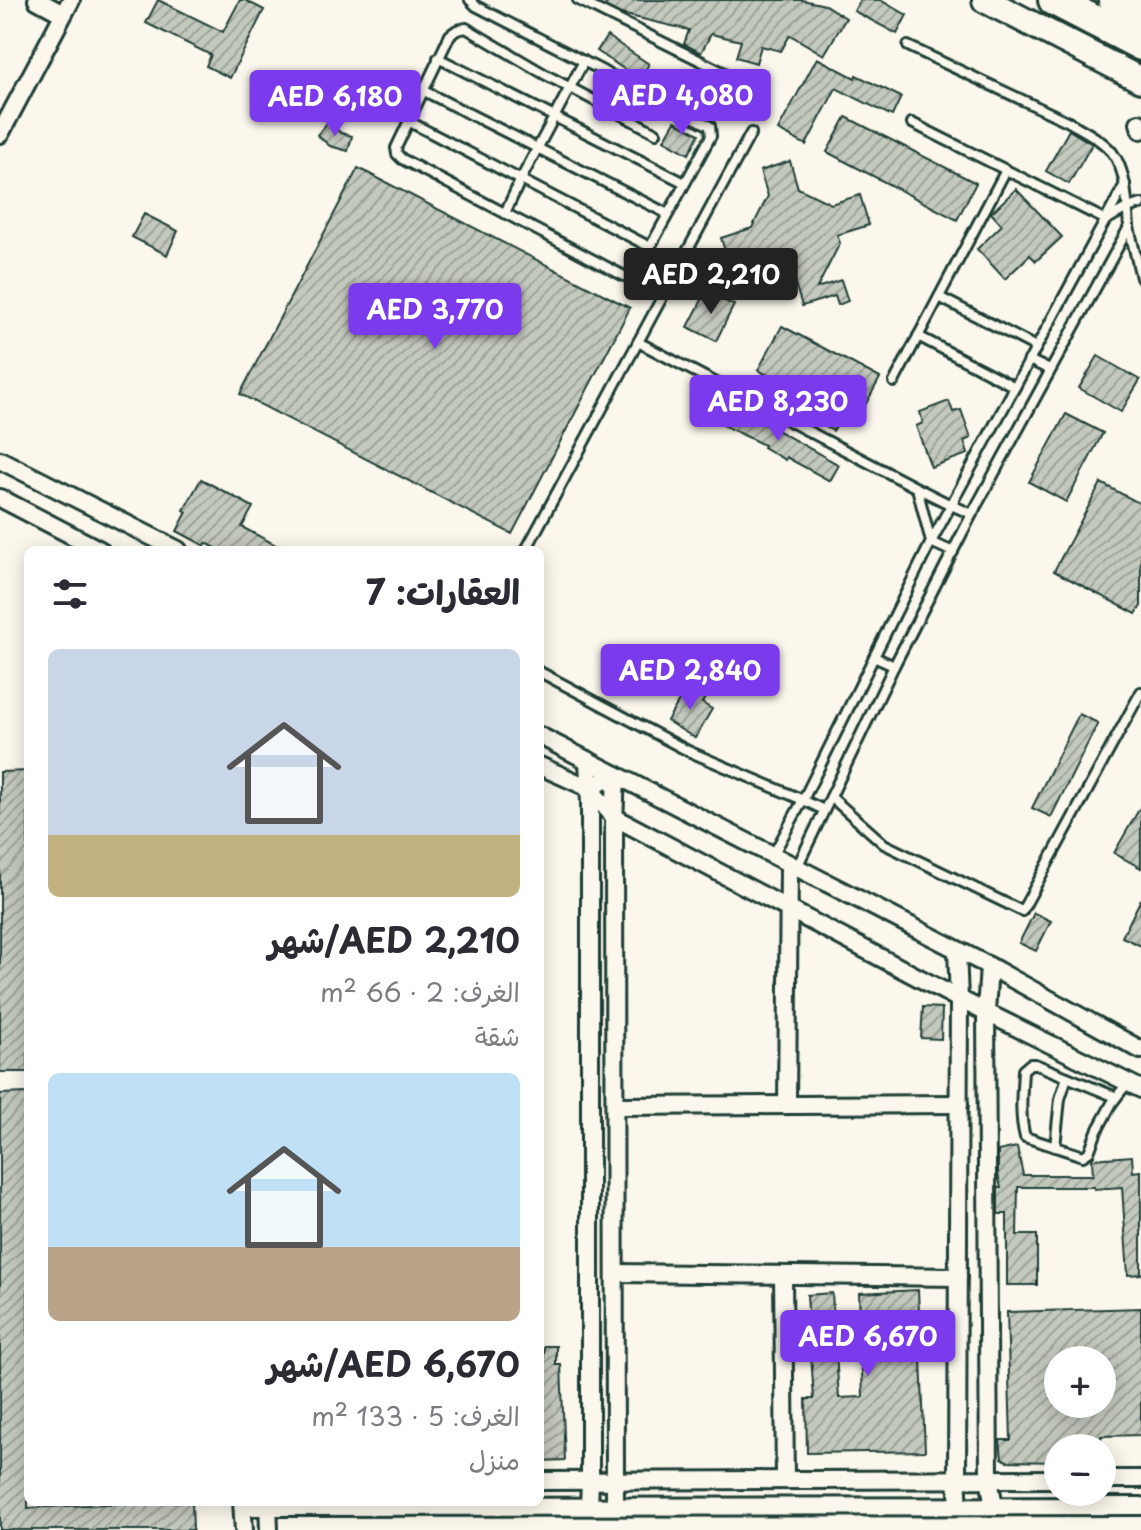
<!DOCTYPE html>
<html lang="ar">
<head>
<meta charset="utf-8">
<style>
	:root { --surface:#fff; --page:#f2f2f3; --text:#2b2b33; --muted:#7c7c81; --accent:#7c3aed }
	body { margin:0; font-family:"Playpen Sans","Playpen Sans Arabic",sans-serif; background:var(--page); color:var(--text); direction:rtl; height:100vh; display:flex; flex-direction:column; font-size:30px; white-space:nowrap }
	* { box-sizing:border-box; margin:0 }
	p { font-size:26px; color:var(--muted) }
	.icon { flex:none; width:44px; height:44px; fill:none; stroke:currentColor; stroke-width:2; stroke-linecap:round; stroke-linejoin:round }
	.map { position:relative; flex:1; overflow:hidden; direction:ltr }
	.details { position:absolute; left:24px; top:546px; width:520px; height:960px; display:flex; flex-direction:column; background:var(--surface); border-radius:12px; box-shadow:0 4px 20px #0003; direction:rtl }
	.details>* { flex:none }
	.controls { position:absolute; left:1044px; top:1346px; display:grid; gap:16px }
	.controls a { display:grid; place-items:center; width:72px; height:72px; border-radius:50%; background:var(--surface); box-shadow:0 4px 20px #0003; font-size:40px }
	.price { position:absolute; translate:-50% -68px; padding:0 18px; border-radius:8px; background:var(--accent); color:#fff; font-size:26px; line-height:52px; filter:drop-shadow(0 2px 4px #0008) }
	.price::after { content:''; position:absolute; left:50%; top:48px; width:24px; height:18px; margin-left:-12px; background:inherit; clip-path:polygon(0 0,100% 0,50% 100%) }
	.price.current { background:#222; color:#fff }
	ul { padding:0; list-style:none }
	li { display:grid; align-content:center; gap:16px; height:424px; padding:0 24px }
	li span { display:grid; place-items:center; height:248px; border-radius:12px; color:#555 }
	li>.icon { margin-inline-start:auto }
	span .icon { width:144px; height:144px; fill:#fffc; stroke-width:1 }
	li b { font-size:34px }
	h2 { display:flex; justify-content:space-between; align-items:center; height:96px; padding:0 24px; font-size:34px }
	.map>svg:first-child { display:block }
</style>
</head>
<body>
<div class="map">
<svg width="1141" height="1530" viewBox="0 0 1141 1530">
	<defs>
		<pattern id="building-hatch" width="6" height="6" patternUnits="userSpaceOnUse" patternTransform="scale(2)"><rect width="6" height="6" fill="#c4c9be"/><path d="M-1 1l2-2M0 6l6-6M5 7l2-2" fill="none" stroke="#9fa49b"/></pattern>
	</defs>
	<rect width="100%" height="100%" fill="#fbf7ec"/>
	<filter id="ink" filterUnits="userSpaceOnUse"><feTurbulence type="fractalNoise" baseFrequency=".0125" numOctaves="2"/><feDisplacementMap in="SourceGraphic" scale="16" xChannelSelector="R" yChannelSelector="G"/><feConvolveMatrix kernelMatrix="1 2 1 2 8 2 1 2 1" color-interpolation-filters="sRGB"/></filter>
	<g filter="url(#ink)">
		<g fill="url(#building-hatch)" stroke="#1f3d34" stroke-width="2" fill-rule="evenodd">
			<polygon points="158,0 223,32 240,0 245,0 264,10 230,78 206,66 211,55 146,23"/>
			<polygon points="607,0 802,0 825,5 846,18 824,55 790,35 781,51 761,46 756,63 736,57 741,41 711,34 701,53 684,44 689,30 621,14 605,6"/>
			<polygon points="860,0 880,0 907,15 897,34 854,11"/>
			<polygon points="607,36 649,64 639,79 597,51"/>
			<polygon points="817,58 855,78 856,75 901,97 892,116 836,88 806,145 778,130"/>
			<polygon points="846,117 976,183 957,220 827,152"/>
			<polygon points="675,121 699,134 689,154 664,140"/>
			<polygon points="328,122 341,133 352,136 348,151 330,146 317,135"/>
			<polygon points="1069,130 1092,144 1069,184 1046,171"/>
			<polygon points="790,161 798,188 831,204 860,195 869,225 837,235 840,243 817,288 841,280 848,301 838,305 835,296 802,306 792,274 783,277 763,267 760,258 730,268 721,238 752,228 768,196 760,171"/>
			<polygon points="358,168 630,308 512,534 240,394"/>
			<polygon points="1016,189 1062,237 1036,261 1030,255 1005,279 977,249 1002,225 991,213"/>
			<polygon points="144,214 178,231 167,255 132,237"/>
			<polygon points="706,292 734,305 716,341 688,327"/>
			<polygon points="782,326 880,378 856,422 843,415 833,431 761,391 769,376 758,370"/>
			<polygon points="1098,356 1140,380 1121,412 1079,388"/>
			<polygon points="949,401 953,412 961,410 971,438 964,441 968,454 931,467 916,426 923,423 920,412"/>
			<polygon points="725,405 771,427 839,465 830,481 786,457 785,460 763,447 764,445 717,422"/>
			<polygon points="1066,414 1103,433 1066,502 1029,482"/>
			<polygon points="201,479 253,507 242,527 285,550 220,550 206,543 205,546 177,531 187,512 184,510"/>
			<polygon points="1101,483 1141,504 1141,606 1136,614 1054,571"/>
			<polygon points="688,686 706,696 702,703 712,709 695,738 667,721"/>
			<polygon points="1079,714 1098,723 1051,817 1032,808"/>
			<polygon points="28,771 28,1072 0,1072 0,772"/>
			<polygon points="1141,806 1141,868 1114,853"/>
			<polygon points="1141,899 1141,946 1122,937"/>
			<polygon points="1034,913 1051,921 1036,951 1019,943"/>
			<polygon points="923,1007 942,1008 941,1039 921,1038"/>
			<polygon points="28,1093 28,1508 147,1502 192,1502 193,1530 0,1530 0,1094"/>
			<polygon points="1017,1147 1023,1175 1093,1175 1092,1159 1132,1156 1133,1172 1141,1171 1141,1274 1128,1275 1122,1187 1094,1189 1094,1187 1018,1187 1017,1235 1037,1235 1037,1285 1007,1285 1007,1214 998,1214 998,1188 1001,1188 998,1174 998,1151"/>
			<polygon points="918,1290 925,1451 807,1453 806,1399 814,1399 807,1295 832,1293 839,1398 863,1397 859,1293"/>
			<path d="M1141 1308V1435L1101 1436V1448H1058V1462L1007 1461 1002 1458 1000 1440H1011L1007 1312ZM1058 1360H1102V1404H1058Z"/>
			<polygon points="544,1346 556,1346 556,1365 561,1365 565,1460 540,1461 540,1366 544,1366"/>
		</g>
		<g fill="none" stroke-linecap="round" stroke-linejoin="round">
			<g stroke="#1f3d34" stroke-width="14">
				<g id="service">
					<polyline points="470,0 476,6 710,126 711,136 637,271 630,275 624,276 402,159 397,154 396,148 450,35 457,30 466,28 546,75 656,133"/>
					<polyline points="578,0 745,83"/>
					<polyline points="438,58 685,183"/>
					<polyline points="424,91 668,214"/>
					<polyline points="408,121 650,247"/>
					<polyline points="912,123 1106,220 1127,208 1141,204"/>
					<polyline points="751,133 638,342 917,488 931,542 803,800 773,855"/>
					<polyline points="505,213 520,181 584,61"/>
					<polyline points="1129,227 1141,278"/>
					<polyline points="939,297 1036,347"/>
					<polyline points="918,336 1015,387"/>
					<polyline points="1029,360 1050,370"/>
					<polyline points="894,382 1006,170"/>
					<polyline points="917,488 951,505 1125,184"/>
					<polyline points="526,550 638,342"/>
					<polyline points="953,552 931,542 951,505 972,514"/>
					<polyline points="874,657 894,666"/>
					<polyline points="540,672 688,751 803,800 824,810"/>
					<polyline points="831,797 884,844 1022,911 1141,692"/>
					<path d="M797 867 894 666 972 514 1129 227C1127 204 1127 171 1112 152 1101 139 1084 131 1069 122L908 46"/>
					<path d="M1116 1097 1035 1064H1030L1023 1070C1022 1091 1019 1115 1025 1137L1083 1156 1089 1152 1097 1131 1112 1103 1128 1082"/>
					<polyline points="1055,1147 1060,1099 1067,1077"/>
				</g>
			</g>
			<g stroke="#1f3d34" stroke-width="22">
				<g id="minor">
					<polyline points="37,0 63,14"/>
					<polyline points="1139,123 1141,130"/>
					<polyline points="0,134 71,0"/>
					<polyline points="0,460 178,550"/>
					<polyline points="0,498 100,550"/>
					<polyline points="540,736 989,966 1141,1050"/>
					<polyline points="588,760 590,804 590,1481 589,1506"/>
					<polyline points="540,766 589,788 614,817 959,999 1141,1089"/>
					<polyline points="589,788 616,775 614,823 615,1506"/>
					<polyline points="957,950 959,999 957,1479 959,1506"/>
					<polyline points="989,966 986,1012 989,1479 994,1506"/>
					<polyline points="787,1105 789,864"/>
					<polyline points="615,1106 959,1104"/>
					<polyline points="615,1273 958,1277"/>
					<polyline points="783,1275 785,1480"/>
					<polyline points="1102,1479 1141,1479"/>
					<polyline points="540,1481 1058,1479"/>
					<polyline points="242,1502 244,1530"/>
					<polyline points="268,1502 269,1530"/>
					<polyline points="243,1507 1141,1506"/>
				</g>
			</g>
			<g stroke="#1f3d34" stroke-width="30">
				<polyline id="secondary" points="985,0 1141,80"/>
			</g>
			<g stroke="#1f3d34" stroke-width="36">
				<g id="motorway">
					<polyline points="1054,0 1141,45"/>
					<polyline points="1114,0 1141,14"/>
				</g>
			</g>
			<use href="#service" stroke="#fbf7ec" stroke-width="8"/>
			<use href="#minor" stroke="#fbf7ec" stroke-width="16"/>
			<use href="#secondary" stroke="#fbf7ec" stroke-width="24"/>
			<use href="#motorway" stroke="#fbf7ec" stroke-width="30"/>
		</g>
	</g>
</svg>
<div class="controls">
<a>+</a>
<a>−</a>
</div>
<b class="price" style="left:682px;top:137px">AED 4,080</b>
<b class="price" style="left:335px;top:138px">AED 6,180</b>
<b class="price current" style="left:711px;top:316px">AED 2,210</b>
<b class="price" style="left:435px;top:351px">AED 3,770</b>
<b class="price" style="left:778px;top:443px">AED 8,230</b>
<b class="price" style="left:690px;top:712px">AED 2,840</b>
<b class="price" style="left:868px;top:1378px">AED 6,670</b>
<section class="details">
<h2>العقارات: 7<svg class="icon" aria-label="filters" viewBox="0 0 24 24"><path d="M4 7h16M4 17h16"/><circle cx="9" cy="7" r="2"/><circle cx="15" cy="17" r="2"/></svg></h2>
<ul>
<li><span style="background:linear-gradient(#c9d6e8 75%,#c2b280 0)"><svg class="icon" aria-label="home" viewBox="0 0 24 24"><path d="M3 11l9-7 9 7M6 9v11h12V9"/></svg></span><div><b>AED 2,210/شهر</b><p>الغرف: 2 · 66 m²</p><p>شقة</p></div></li>
<li><span style="background:linear-gradient(#bfe0f5 70%,#b9a48a 0)"><svg class="icon" aria-label="home" viewBox="0 0 24 24"><path d="M3 11l9-7 9 7M6 9v11h12V9"/></svg></span><div><b>AED 6,670/شهر</b><p>الغرف: 5 · 133 m²</p><p>منزل</p></div></li>
</ul>
</section>
</div>
</body>
</html>
